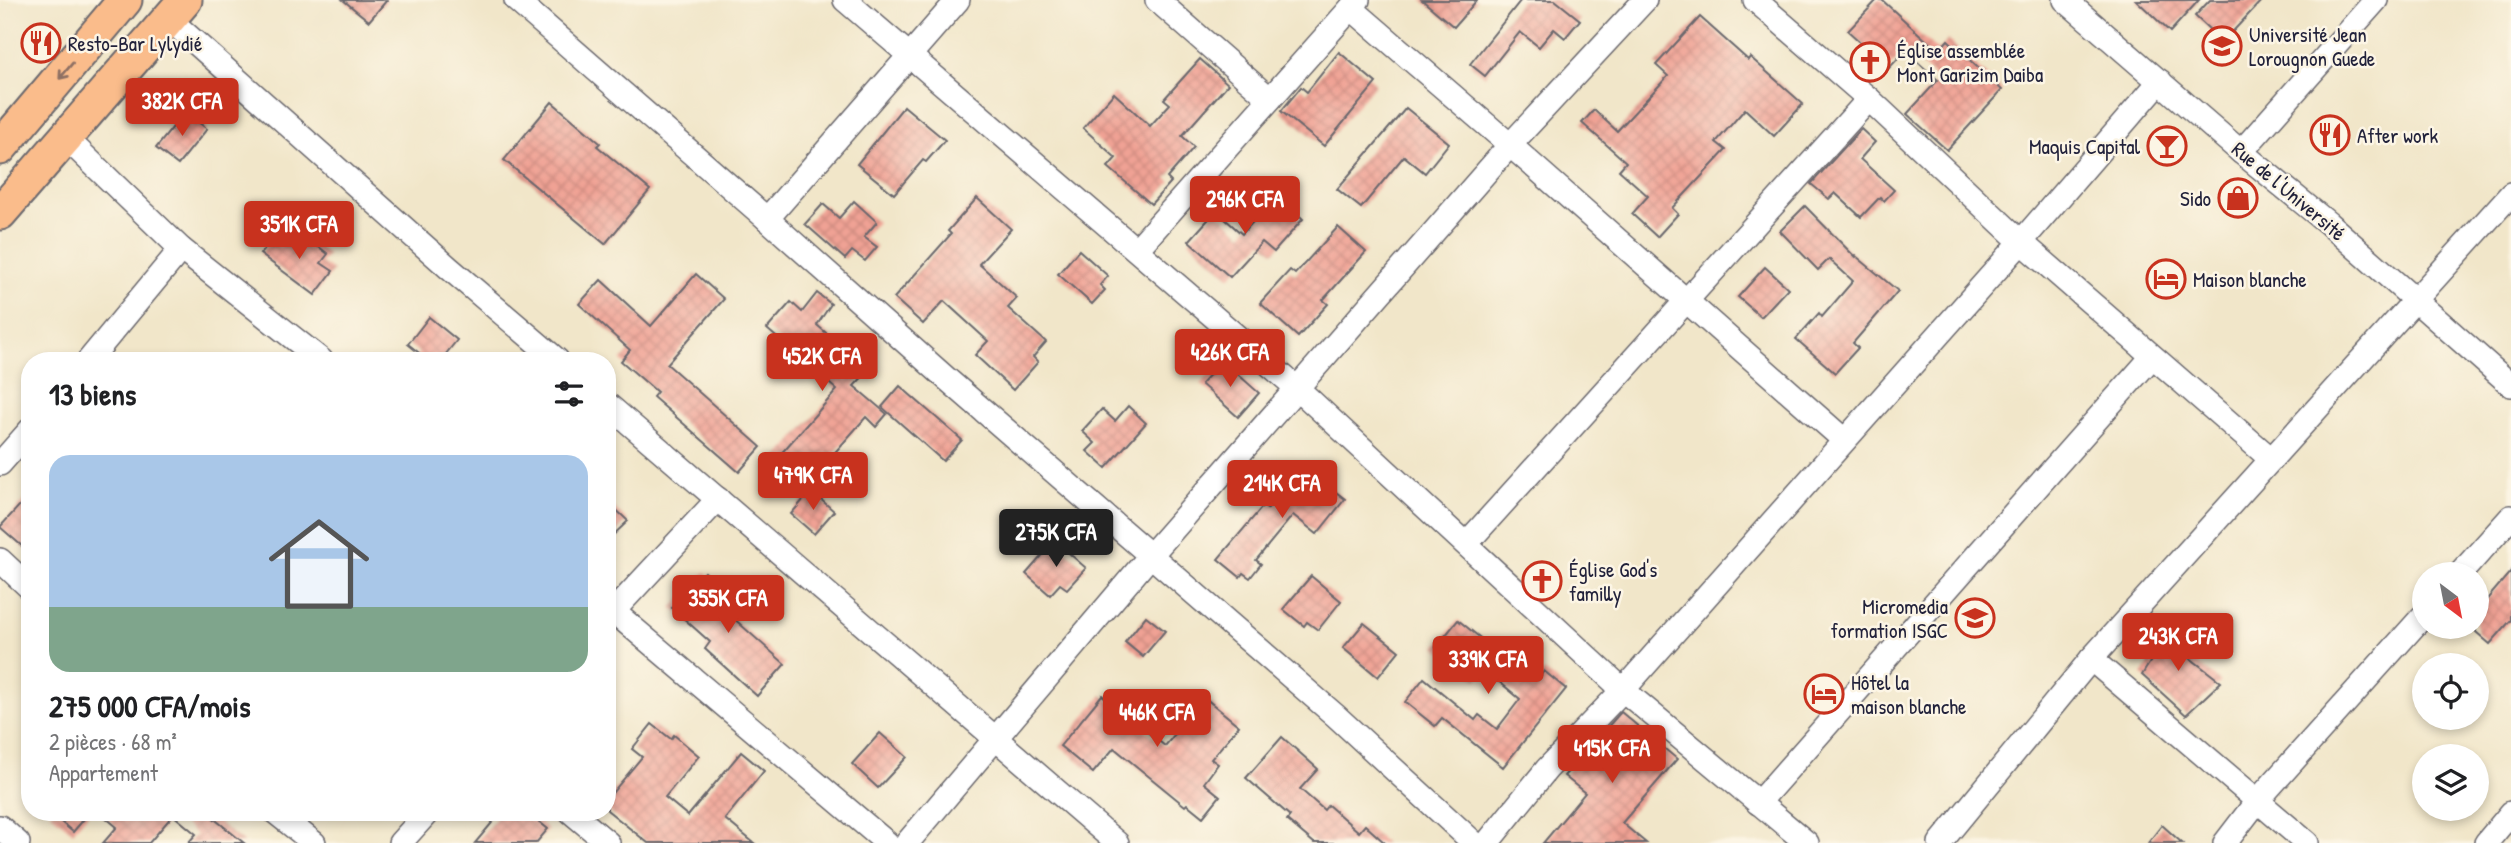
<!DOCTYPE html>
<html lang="fr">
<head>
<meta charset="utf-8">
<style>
	:root { --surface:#fff; --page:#f2f2f2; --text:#202124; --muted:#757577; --line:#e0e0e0; --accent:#c8321e }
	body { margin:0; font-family:"Patrick Hand",sans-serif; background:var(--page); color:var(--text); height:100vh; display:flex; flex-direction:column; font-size:26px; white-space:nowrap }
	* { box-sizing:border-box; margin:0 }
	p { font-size:23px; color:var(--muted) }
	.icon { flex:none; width:38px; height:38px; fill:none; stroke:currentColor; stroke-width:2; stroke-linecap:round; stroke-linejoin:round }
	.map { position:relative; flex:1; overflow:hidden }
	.panel { position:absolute; left:21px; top:352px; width:595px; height:469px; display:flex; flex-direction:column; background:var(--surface); border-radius:28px; box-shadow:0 4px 10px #0003 }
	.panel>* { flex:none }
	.needle { width:46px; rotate:148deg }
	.controls { position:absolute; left:2412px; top:562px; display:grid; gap:14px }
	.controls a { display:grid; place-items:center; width:77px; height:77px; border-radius:50%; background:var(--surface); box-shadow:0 4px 10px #0003; font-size:35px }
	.price { position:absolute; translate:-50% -60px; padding:0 16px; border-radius:7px; background:var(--accent); color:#fff; font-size:23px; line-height:46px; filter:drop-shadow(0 2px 4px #0008) }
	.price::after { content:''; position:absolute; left:50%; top:42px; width:21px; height:16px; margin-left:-10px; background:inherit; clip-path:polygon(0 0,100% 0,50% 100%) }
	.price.current { background:#222; color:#fff }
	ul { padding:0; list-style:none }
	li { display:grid; align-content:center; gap:14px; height:371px; padding:0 28px }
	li+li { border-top:2px solid var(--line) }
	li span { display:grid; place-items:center; height:217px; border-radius:21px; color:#555 }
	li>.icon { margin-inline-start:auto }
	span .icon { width:126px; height:126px; fill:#fffc; stroke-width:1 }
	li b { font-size:30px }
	h2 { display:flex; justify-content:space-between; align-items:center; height:84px; padding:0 28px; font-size:30px }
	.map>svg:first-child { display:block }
</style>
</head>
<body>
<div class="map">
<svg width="2511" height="843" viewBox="0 0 2511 843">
	<defs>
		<pattern id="building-cross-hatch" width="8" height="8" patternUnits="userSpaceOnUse" patternTransform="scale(1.75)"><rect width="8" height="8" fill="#f0a294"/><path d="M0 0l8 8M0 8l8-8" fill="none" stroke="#ce8b80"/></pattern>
	</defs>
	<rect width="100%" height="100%" fill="#fcf5e5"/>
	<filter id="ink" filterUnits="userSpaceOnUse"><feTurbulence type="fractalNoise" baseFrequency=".0143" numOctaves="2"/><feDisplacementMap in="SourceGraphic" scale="14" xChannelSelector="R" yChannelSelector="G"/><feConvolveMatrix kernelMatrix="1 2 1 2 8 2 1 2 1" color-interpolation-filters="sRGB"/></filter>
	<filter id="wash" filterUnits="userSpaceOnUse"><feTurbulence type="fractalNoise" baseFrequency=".00686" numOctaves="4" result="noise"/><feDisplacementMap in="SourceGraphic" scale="28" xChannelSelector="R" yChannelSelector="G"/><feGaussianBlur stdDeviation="1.57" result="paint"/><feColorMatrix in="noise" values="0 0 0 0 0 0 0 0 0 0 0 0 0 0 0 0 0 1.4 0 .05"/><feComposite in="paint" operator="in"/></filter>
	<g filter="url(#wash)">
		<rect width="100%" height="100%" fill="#f1e6c9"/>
		<g id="blocks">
			<g fill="url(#building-cross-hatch)">
				<polygon points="343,0 387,0 369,21"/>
				<polygon points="1422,0 1477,0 1454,27"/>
				<polygon points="1521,0 1555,0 1580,20 1565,38 1554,29 1539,47 1520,32 1485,76 1470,64"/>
				<polygon points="1877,0 1882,0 1938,51 1948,40 2002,90 1947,150 1907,114 1938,80 1905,51 1889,68 1848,31"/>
				<polygon points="2136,0 2199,0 2170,32"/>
				<polygon points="2210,0 2262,0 2223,42 2195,16"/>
				<polygon points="1700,17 1748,60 1750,57 1803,104 1774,136 1745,109 1716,142 1726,150 1672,208 1678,214 1657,237 1632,214 1648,196 1619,170 1626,162 1582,123 1594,110 1617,131 1668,76 1656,65"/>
				<polygon points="1339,52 1376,83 1324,146 1281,111 1301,87 1307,92"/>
				<polygon points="1200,59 1228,84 1182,136 1194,147 1167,178 1171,182 1151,204 1108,167 1116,158 1083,128 1114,93 1150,126 1170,104 1164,99"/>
				<polygon points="552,102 600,143 597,146 650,190 605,244 504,160"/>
				<polygon points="904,106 945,140 926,162 923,160 894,194 857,164"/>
				<polygon points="1406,108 1449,143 1425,173 1404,156 1361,208 1337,189"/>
				<polygon points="185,112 207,129 178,165 156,148"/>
				<polygon points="1861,129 1875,142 1860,159 1894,190 1884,201 1880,197 1861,217 1835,193 1829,199 1811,184"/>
				<polygon points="1277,195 1303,219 1274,252 1262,242 1230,277 1189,241 1216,211 1242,234"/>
				<polygon points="977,198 1011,229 979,264 1017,298 1008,308 1046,342 1033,357 1038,362 1013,390 975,355 988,341 944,301 923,324 894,298 951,234 948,231"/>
				<polygon points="854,201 877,222 864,237 877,247 865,261 852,251 845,259 805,224 823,204 839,218"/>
				<polygon points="1805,206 1855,257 1856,256 1898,291 1853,343 1858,348 1835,373 1796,339 1819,313 1822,317 1853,281 1829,259 1818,270 1780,231"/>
				<polygon points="1338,227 1366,252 1323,300 1328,304 1298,337 1260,303 1290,270 1295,274"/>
				<polygon points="279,231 295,243 302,234 328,254 321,263 333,271 315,295 260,254"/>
				<polygon points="1079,250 1108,276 1100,285 1105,290 1092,304 1058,274"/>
				<polygon points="1765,267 1788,288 1761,317 1738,297"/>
				<polygon points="696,274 724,299 667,364 761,447 739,472 653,397 657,392 621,361 630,350 579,304 601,280 651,326"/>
				<polygon points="817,293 831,304 817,325 869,370 854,386 887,414 876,427 866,417 801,491 771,465 837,390 767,329 791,302 802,312"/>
				<polygon points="429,317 457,340 441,360 413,360 419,353 408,344"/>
				<polygon points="1223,361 1259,393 1238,417 1201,384"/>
				<polygon points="900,386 962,440 943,461 882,407"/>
				<polygon points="1128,406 1146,423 1106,468 1087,451 1095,443 1082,431 1102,409 1115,421"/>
				<polygon points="1302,466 1345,499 1317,534 1293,515 1256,560 1261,564 1250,578 1243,573 1240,577 1218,559 1263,506 1267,509"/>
				<polygon points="811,491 834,511 814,534 791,514"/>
				<polygon points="30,494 30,553 0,527"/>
				<polygon points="607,501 628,521 607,541"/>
				<polygon points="1055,541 1086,568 1067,589 1060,584 1050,595 1026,574"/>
				<polygon points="2511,571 2511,620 2490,644 2476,632 2476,612"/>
				<polygon points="705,572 733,598 723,609 785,664 757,696 705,649 710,642 672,608"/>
				<polygon points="1311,576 1341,601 1318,630 1307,622 1304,626 1283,609"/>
				<polygon points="1146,616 1165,631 1143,657 1125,642"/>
				<polygon points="1458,620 1519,669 1522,666 1538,679 1544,671 1566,689 1503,767 1442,718 1435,726 1405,702 1424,678 1475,720 1479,715 1497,729 1520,699 1485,670 1477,680 1436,647"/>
				<polygon points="1364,623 1399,651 1378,677 1343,648"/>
				<polygon points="2172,623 2185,637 2176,647 2221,682 2186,715 2142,675 2158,649 2153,630 2159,635"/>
				<polygon points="1102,695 1165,746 1205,698 1239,726 1211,759 1218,764 1204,783 1220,796 1203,817 1187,804 1185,806 1114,748 1093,773 1060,746"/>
				<polygon points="1621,712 1677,759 1622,823 1646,843 1543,843 1585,793 1564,776"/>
				<polygon points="652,724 671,739 674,735 699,756 665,797 688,816 741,752 764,771 725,819 754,843 648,843 607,810 607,799 642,757 632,749"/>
				<polygon points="880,733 907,757 878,788 852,764"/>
				<polygon points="1282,737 1318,769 1300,789 1324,810 1328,805 1359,832 1365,825 1385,843 1314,843 1287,820 1290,816 1246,778"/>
				<polygon points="49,812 90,812 73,832"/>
				<polygon points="99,812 206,812 244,843 188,843 196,834 173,815 149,843 103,843 117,827"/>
				<polygon points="501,812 527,812 548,829 536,843 475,843"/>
				<polygon points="2162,825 2182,843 2148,843"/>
			</g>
		</g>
	</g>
	<g filter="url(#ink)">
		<use href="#blocks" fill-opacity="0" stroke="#6a676d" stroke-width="2"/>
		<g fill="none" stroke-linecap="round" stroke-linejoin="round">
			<g stroke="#6a676d" stroke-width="26">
				<g id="minor">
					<polyline points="516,0 767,219 947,379 1336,716 1474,843"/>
					<polyline points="845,0 1298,389 1623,690 1807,843"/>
					<polyline points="1157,0 1270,99"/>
					<polyline points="1755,0 1869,99 2021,242 2271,459"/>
					<polyline points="2065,0 2241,152 2329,224 2511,385"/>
					<polyline points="1351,8 1510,145 1844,440"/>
					<polyline points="169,19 449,268 557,360"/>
					<polyline points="65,137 181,249 321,360"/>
					<polyline points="2241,152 2376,0"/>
					<polyline points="767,219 958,0"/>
					<polyline points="1137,249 1358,0"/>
					<polyline points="89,360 181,249"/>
					<polyline points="607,404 1117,843"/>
					<polyline points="0,464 30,430"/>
					<polyline points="1466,544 1869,99"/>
					<polyline points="0,560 30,588"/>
					<polyline points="2460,574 2511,517"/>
					<polyline points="607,606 887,843"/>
					<polyline points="607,618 718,499"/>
					<polyline points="2091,659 2307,843"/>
					<polyline points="1758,803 2152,357"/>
					<polyline points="275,812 314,843"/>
					<polyline points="571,812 608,843"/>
					<polyline points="0,827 18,843"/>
					<polyline points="400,843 428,812"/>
					<polyline points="907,843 1150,556 1510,145 1645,0"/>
					<polyline points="1487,843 1547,769 1623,690 2021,242 2160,81"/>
					<polyline points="1940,843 2091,659 2511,194"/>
					<polyline points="2225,843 2258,800 2424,615"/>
					<polyline points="2486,843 2511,813"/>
				</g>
			</g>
			<g stroke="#6a676d" stroke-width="37">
				<g id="highway">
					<polyline points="0,148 125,0"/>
					<polyline points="0,213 185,0"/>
				</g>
			</g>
			<use href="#minor" stroke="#fff" stroke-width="23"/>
			<use href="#highway" stroke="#fabc8b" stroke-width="33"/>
		</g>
		<defs><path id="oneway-shaft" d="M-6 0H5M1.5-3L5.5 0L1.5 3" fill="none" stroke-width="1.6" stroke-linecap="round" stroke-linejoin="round" transform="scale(1.75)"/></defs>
		<use stroke="#8e6f63" href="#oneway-shaft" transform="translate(66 71) rotate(130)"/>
	</g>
	<defs>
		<g id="restaurant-ring" transform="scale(2.0125)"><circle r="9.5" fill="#fcf5e5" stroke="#c8321e" stroke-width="1.5"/><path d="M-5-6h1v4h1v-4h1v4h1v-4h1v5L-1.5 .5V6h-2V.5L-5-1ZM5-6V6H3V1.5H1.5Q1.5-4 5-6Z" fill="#c8321e"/></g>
		<g id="university-ring" transform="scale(2.0125)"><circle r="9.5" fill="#fcf5e5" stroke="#c8321e" stroke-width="1.5"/><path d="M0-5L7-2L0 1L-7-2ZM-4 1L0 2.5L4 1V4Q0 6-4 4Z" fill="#c8321e"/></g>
		<g id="church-ring" transform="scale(2.0125)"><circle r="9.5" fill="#fcf5e5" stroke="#c8321e" stroke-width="1.5"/><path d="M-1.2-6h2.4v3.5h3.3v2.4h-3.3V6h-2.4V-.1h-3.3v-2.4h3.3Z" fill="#c8321e"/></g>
		<g id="bar-ring" transform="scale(2.0125)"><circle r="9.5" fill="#fcf5e5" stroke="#c8321e" stroke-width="1.5"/><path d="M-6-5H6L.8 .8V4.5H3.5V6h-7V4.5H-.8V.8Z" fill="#c8321e"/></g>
		<g id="shop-ring" transform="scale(2.0125)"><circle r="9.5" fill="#fcf5e5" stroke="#c8321e" stroke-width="1.5"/><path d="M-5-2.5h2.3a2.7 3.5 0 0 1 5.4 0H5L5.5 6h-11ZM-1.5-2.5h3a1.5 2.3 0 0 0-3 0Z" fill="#c8321e"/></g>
		<g id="hotel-ring" transform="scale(2.0125)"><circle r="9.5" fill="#fcf5e5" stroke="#c8321e" stroke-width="1.5"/><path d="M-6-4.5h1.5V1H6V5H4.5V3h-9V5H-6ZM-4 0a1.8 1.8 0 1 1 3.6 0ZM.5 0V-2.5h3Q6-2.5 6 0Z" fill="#c8321e"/></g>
		<g id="school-ring" transform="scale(2.0125)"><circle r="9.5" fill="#fcf5e5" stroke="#c8321e" stroke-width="1.5"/><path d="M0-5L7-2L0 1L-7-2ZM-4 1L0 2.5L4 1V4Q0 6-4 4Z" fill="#c8321e"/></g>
	</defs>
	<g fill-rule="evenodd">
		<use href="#restaurant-ring" x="41" y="43"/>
		<use href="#university-ring" x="2222" y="46"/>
		<use href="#church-ring" x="1870" y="62"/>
		<use href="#restaurant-ring" x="2330" y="135"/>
		<use href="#bar-ring" x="2167" y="146"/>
		<use href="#shop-ring" x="2238" y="198"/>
		<use href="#hotel-ring" x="2166" y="279"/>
		<use href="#church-ring" x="1542" y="581"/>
		<use href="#school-ring" x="1975" y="618"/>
		<use href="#hotel-ring" x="1824" y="694"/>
	</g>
	<g text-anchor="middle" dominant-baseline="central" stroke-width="5" stroke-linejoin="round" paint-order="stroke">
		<g font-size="21" fill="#22223b" stroke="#fcf5e5" text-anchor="start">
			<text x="2249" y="34">Université Jean<tspan x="2249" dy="24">Lorougnon Guede</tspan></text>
			<text x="68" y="43">Resto-Bar Lylydié</text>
			<text x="1897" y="50">Église assemblée<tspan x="1897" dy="24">Mont Garizim Daiba</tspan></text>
			<text x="2357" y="135">After work</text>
			<text x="2140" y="146" text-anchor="end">Maquis Capital</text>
			<text x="2211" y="198" text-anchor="end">Sido</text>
			<text x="2193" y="279">Maison blanche</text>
			<text x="1569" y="569">Église God's<tspan x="1569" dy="24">familly</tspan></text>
			<text x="1948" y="606" text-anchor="end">Micromedia<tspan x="1948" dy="24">formation ISGC</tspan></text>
			<text x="1851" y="682">Hôtel la<tspan x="1851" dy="24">maison blanche</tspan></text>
		</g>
		<g font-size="21" fill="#22223b" stroke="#fcf5e5">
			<text transform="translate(2289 191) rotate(40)">Rue de l'Université</text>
		</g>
	</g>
</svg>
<div class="controls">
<a><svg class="needle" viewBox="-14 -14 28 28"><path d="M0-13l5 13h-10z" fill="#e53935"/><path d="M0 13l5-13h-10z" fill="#757577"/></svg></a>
<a><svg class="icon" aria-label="locate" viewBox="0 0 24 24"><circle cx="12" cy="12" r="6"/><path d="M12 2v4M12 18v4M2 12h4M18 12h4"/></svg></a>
<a><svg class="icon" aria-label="layers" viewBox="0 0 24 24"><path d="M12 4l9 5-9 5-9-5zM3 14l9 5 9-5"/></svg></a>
</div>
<b class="price" style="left:182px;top:138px">382K CFA</b>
<b class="price" style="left:1245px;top:236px">296K CFA</b>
<b class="price" style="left:299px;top:261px">351K CFA</b>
<b class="price" style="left:1230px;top:389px">426K CFA</b>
<b class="price" style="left:822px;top:393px">452K CFA</b>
<b class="price" style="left:813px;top:512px">479K CFA</b>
<b class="price" style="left:1282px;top:520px">214K CFA</b>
<b class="price current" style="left:1056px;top:569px">275K CFA</b>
<b class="price" style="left:728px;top:635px">355K CFA</b>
<b class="price" style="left:2178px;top:673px">243K CFA</b>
<b class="price" style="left:1488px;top:696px">339K CFA</b>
<b class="price" style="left:1157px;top:749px">446K CFA</b>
<b class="price" style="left:1612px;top:785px">415K CFA</b>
<section class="panel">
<h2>13 biens<svg class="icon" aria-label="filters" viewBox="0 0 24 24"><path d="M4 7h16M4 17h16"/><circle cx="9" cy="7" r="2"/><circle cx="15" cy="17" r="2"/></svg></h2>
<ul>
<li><span style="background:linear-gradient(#a9c7e8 70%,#7fa58c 0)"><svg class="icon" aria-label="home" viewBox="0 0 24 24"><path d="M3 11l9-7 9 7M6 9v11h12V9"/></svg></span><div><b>275 000 CFA/mois</b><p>2 pièces · 68 m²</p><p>Appartement</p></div></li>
</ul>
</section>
</div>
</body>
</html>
